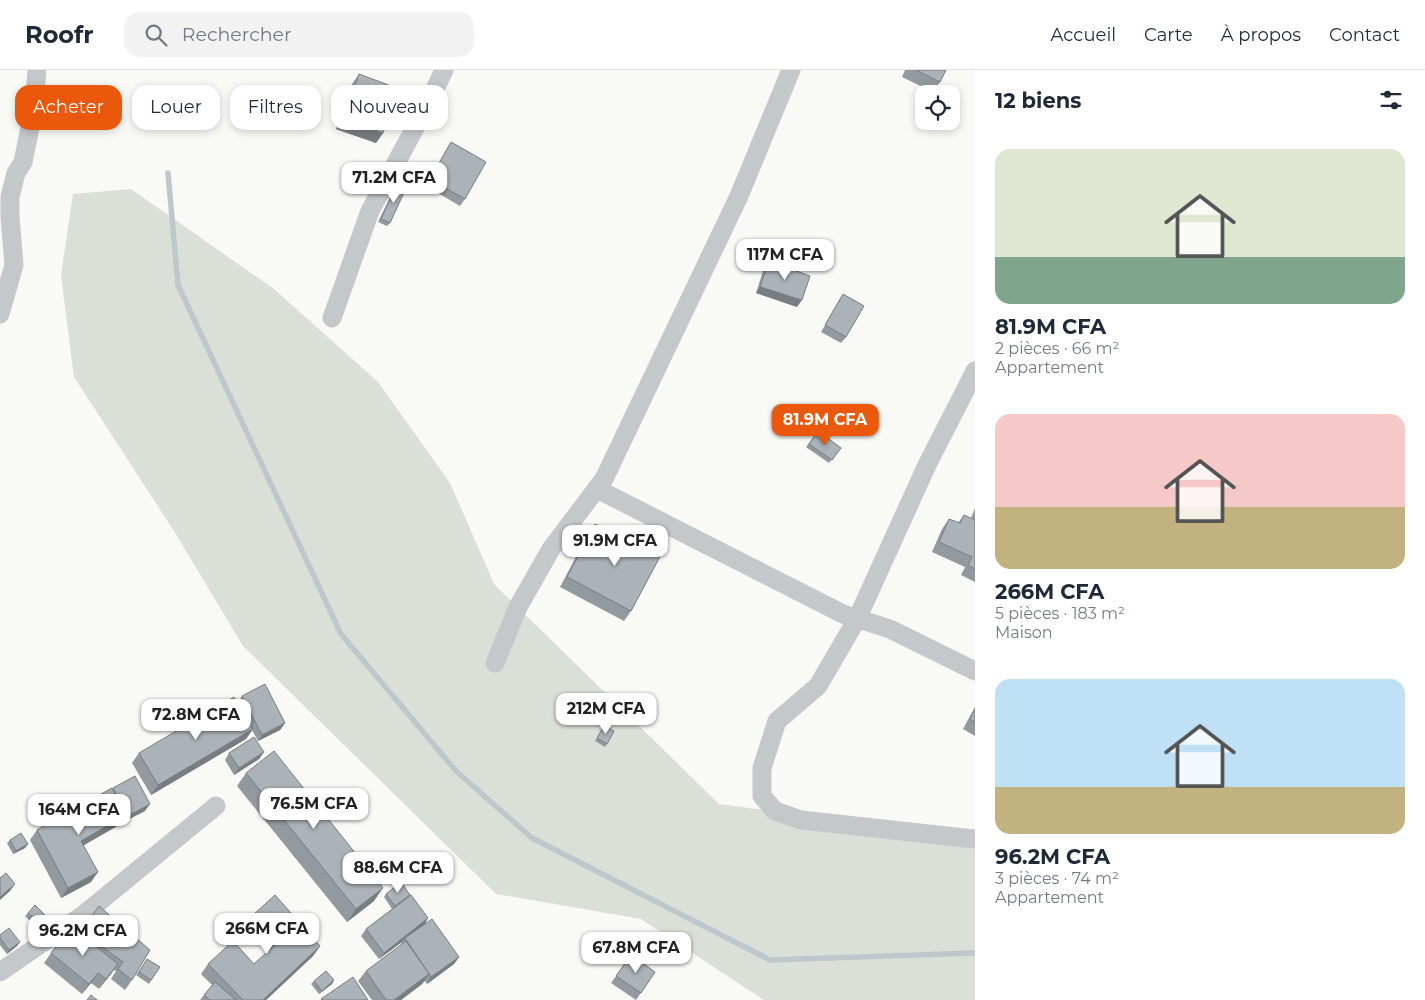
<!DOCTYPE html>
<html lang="fr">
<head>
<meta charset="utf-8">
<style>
	:root { --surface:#fff; --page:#f2f2f3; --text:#1f2937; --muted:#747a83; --line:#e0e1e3; --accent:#ea580c }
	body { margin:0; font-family:Montserrat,sans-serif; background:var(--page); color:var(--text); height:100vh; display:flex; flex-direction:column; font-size:19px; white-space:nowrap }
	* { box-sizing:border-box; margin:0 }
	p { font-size:16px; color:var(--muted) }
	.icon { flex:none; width:28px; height:28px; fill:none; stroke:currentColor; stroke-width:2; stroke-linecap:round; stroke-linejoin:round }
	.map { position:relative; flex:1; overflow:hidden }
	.side { display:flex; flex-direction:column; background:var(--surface); width:450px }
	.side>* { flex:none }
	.top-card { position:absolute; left:15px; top:15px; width:475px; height:45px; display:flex; gap:10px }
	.tools { position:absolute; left:915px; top:15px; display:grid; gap:10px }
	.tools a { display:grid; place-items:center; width:45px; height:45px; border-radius:10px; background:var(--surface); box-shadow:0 2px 8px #0003; font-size:25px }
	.price { position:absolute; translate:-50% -42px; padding:0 11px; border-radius:10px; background:#fff; color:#222; font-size:16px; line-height:32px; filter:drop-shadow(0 1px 2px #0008) }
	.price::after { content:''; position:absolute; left:50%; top:30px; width:15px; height:11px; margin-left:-8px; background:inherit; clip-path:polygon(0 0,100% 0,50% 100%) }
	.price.current { background:var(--accent); color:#fff }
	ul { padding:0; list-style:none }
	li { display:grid; align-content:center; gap:10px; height:265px; padding:0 20px }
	li span { display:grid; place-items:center; height:155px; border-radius:15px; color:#555 }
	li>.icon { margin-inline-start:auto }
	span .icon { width:90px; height:90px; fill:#fffc; stroke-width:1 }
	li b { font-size:21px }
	h2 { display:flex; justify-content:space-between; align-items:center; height:60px; padding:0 20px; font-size:21px }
	.chip { padding:0 18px; border-radius:15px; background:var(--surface); box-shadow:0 2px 8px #0003; font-size:18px; line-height:45px }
	.chip.current { background:var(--accent); color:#fff }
	header { display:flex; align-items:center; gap:30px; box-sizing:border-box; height:70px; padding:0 25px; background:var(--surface); border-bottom:1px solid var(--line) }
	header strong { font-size:24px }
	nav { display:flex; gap:28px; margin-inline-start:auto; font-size:18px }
	.search { width:350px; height:45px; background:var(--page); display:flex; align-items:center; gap:12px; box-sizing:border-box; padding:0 18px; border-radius:15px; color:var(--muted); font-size:19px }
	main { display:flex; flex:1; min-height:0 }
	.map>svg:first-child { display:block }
</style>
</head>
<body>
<header>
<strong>Roofr</strong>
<div class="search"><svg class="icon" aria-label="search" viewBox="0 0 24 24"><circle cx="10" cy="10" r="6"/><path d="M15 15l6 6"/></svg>Rechercher</div>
<nav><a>Accueil</a><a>Carte</a><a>À propos</a><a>Contact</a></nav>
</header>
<main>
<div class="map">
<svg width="975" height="930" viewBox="0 0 975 930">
	<rect width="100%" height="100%" fill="#f9f9f6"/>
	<polygon fill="#dae0d7" points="131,119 274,219 378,312 450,413 494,514 719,734 975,768 975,930 764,930 641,849 496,824 243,576 174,461 74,307 61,205 73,124"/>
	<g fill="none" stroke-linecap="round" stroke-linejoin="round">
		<polyline stroke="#bec8cc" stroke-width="5.5" points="168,103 178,215 341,564 456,701 532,768 770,890 975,883"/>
		<g stroke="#c4c8cb" stroke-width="19">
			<polyline points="0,244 14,195 10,147 10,127 16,103 23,92 34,38 37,0"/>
			<polyline points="332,248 370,141 429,32 444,0"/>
			<polyline points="975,301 927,395 857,549 818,616 777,651 762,698 762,726 775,741 801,750 975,769"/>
			<polyline points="597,419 843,544 890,559 975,601"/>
			<polyline points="495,593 518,537 551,479 604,409 739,126 791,0"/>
			<polyline points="0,902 83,845 216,736"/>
		</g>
	</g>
	<g fill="#939a9f">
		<polygon points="905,0 946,0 940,12 933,22 902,7"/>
		<polygon points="359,4 383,63 376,73 336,59 352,14"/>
		<polygon points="451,72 465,129 460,136 426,116 447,79"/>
		<polygon points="397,114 390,153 387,156 378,152 395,117"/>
		<polygon points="769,191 797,237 756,223 764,198"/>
		<polygon points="843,224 846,267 841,273 821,262"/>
		<polygon points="818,361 841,378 829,393 806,377"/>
		<polygon points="975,438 975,512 961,505 965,497 932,482 942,459 949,449 958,453 964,445 971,448"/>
		<polygon points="595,454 634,475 639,468 631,541 624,551 560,517 588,464"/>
		<polygon points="242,626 285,653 280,660 258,671 252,660 246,669 151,725 132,693 139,683 237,633"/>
		<polygon points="975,637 975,666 963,659"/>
		<polygon points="602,659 607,674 605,677 595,671"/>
		<polygon points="264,682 259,689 234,705 225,690 229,683"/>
		<polygon points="246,703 374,831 347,852 237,716"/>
		<polygon points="113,718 145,741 123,752 123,751 119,755 83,775 91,812 61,828 30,770 37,760 112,719"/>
		<polygon points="10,770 28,774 25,778 13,784 7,773"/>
		<polygon points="386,824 410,825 428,848 425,854 459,887 454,894 427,914 425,911 422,914 401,930 372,930 358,911 366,901 400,876 402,872 379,889 361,866 366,859 392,839 384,827"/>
		<polygon points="99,836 132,910 125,920 111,909 116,901 114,900 99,919 91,913 82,924 44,893 51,883 88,869 90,866 82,860"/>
		<polygon points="28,843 44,849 36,857 25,846"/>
		<polygon points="253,845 320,876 313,886 266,930 200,930 212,915 201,904 208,894 254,894 269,881 246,855"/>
		<polygon points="0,865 17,876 7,884 0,875"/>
		<polygon points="631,885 655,902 636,930 611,913"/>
		<polygon points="147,889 160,897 149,914 136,905"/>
		<polygon points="334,910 332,914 319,924 311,914 314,911"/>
	</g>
	<g fill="#787d82">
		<polygon points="343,49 383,63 376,73 336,59"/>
		<polygon points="760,217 802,230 797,237 756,223"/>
		<polygon points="285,653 280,660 258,671 262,665"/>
		<polygon points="253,659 246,669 151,725 158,715"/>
		<polygon points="264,682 259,689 234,705 239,698"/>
		<polygon points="150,734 145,741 123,752 128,746"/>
		<polygon points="126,745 119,755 74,781 81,771"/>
		<polygon points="28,774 25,778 13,784 16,781"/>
		<polygon points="98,802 91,812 61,828 68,818"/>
		<polygon points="15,814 10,821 0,830 0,827"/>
		<polygon points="383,818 374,831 347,852 356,839"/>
		<polygon points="428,848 424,855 405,868 402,872 379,889 384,883"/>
		<polygon points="20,872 17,876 7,884 9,880"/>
		<polygon points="320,876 313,886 266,930 263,930"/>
		<polygon points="459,887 454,894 427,914 431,907"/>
		<polygon points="118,894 111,904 99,919 106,909"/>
		<polygon points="98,903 91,913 82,924 89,914"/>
		<polygon points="429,904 422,914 401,930 394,930"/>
		<polygon points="334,910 332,914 319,924 322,921"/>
	</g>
	<g fill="#abb3b9" stroke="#787d82">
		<polygon points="916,0 946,0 940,12"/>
		<polygon points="359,4 399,19 383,63 343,49"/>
		<polygon points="451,72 486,92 465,129 430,109"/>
		<polygon points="397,114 406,118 390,153 381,149"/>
		<polygon points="769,191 810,206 802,230 760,217"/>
		<polygon points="843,224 864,236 846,267 825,255"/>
		<polygon points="818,361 841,378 832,390 809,374"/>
		<polygon points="964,445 975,450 975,499 968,495 972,487 939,472 949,449 960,453"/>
		<polygon points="595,454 635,475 639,468 663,481 631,541 567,507"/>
		<polygon points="265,614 285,653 262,665 242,626"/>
		<polygon points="234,627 253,659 158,715 139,683"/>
		<polygon points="975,639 975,652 970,649"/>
		<polygon points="604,656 614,661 607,674 597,668"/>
		<polygon points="254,667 264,682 239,698 229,683"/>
		<polygon points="274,681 383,818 356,839 246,703"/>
		<polygon points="135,706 150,734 128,746 113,718"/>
		<polygon points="112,718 126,745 81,771 98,802 68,818 37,760"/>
		<polygon points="21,763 28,774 16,781 10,770"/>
		<polygon points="6,803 15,814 0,827 0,808"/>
		<polygon points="401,812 410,825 395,836 386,824"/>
		<polygon points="275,825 320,876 263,930 243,930 208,894 233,871 254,894 277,873 253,845"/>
		<polygon points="411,825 428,848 384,883 366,859"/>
		<polygon points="35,835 46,846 39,853 28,843"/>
		<polygon points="99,836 150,880 132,910 118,899 123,892 89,867 97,856 89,850"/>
		<polygon points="432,849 459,887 431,907 405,868"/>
		<polygon points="72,857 118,894 106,909 98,903 89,914 51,883"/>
		<polygon points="9,858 20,872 9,880 0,868 0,865"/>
		<polygon points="406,871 429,904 394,930 386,930 366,901"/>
		<polygon points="631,885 655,902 641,923 616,906"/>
		<polygon points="147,889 160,897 151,910 139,902"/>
		<polygon points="326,901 334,910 322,921 314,911"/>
		<polygon points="353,907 368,930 322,930 321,929"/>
		<polygon points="215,912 236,930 210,930 204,925"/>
		<polygon points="91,925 97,930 87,930"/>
	</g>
</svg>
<div class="tools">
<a><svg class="icon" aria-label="locate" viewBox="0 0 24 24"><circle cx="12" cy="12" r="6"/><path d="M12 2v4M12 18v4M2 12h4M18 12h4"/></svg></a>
</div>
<b class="price" style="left:394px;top:134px">71.2M CFA</b>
<b class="price" style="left:785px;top:211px">117M CFA</b>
<b class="price current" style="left:825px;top:376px">81.9M CFA</b>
<b class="price" style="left:615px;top:497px">91.9M CFA</b>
<b class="price" style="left:606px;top:665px">212M CFA</b>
<b class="price" style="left:196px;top:671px">72.8M CFA</b>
<b class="price" style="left:314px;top:760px">76.5M CFA</b>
<b class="price" style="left:79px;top:766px">164M CFA</b>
<b class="price" style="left:398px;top:824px">88.6M CFA</b>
<b class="price" style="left:267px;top:885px">266M CFA</b>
<b class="price" style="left:83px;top:887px">96.2M CFA</b>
<b class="price" style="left:636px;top:904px">67.8M CFA</b>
<div class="top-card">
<a class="chip current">Acheter</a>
<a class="chip">Louer</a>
<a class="chip">Filtres</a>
<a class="chip">Nouveau</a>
</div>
</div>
<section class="side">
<h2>12 biens<svg class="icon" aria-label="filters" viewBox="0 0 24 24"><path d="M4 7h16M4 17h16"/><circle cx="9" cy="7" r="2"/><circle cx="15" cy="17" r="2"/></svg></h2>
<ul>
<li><span style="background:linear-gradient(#dfe7d0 70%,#7fa58c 0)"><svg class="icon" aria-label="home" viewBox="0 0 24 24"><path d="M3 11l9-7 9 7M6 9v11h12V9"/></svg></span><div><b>81.9M CFA</b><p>2 pièces · 66 m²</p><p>Appartement</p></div></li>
<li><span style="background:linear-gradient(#f6c9c9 60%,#c2b280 0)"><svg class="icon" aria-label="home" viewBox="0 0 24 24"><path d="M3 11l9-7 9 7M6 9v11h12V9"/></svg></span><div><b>266M CFA</b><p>5 pièces · 183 m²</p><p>Maison</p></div></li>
<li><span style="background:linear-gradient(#bfe0f5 70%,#c2b280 0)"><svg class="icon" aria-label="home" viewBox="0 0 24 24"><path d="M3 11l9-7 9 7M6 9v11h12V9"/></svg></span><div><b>96.2M CFA</b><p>3 pièces · 74 m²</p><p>Appartement</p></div></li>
</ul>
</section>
</main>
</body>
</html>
